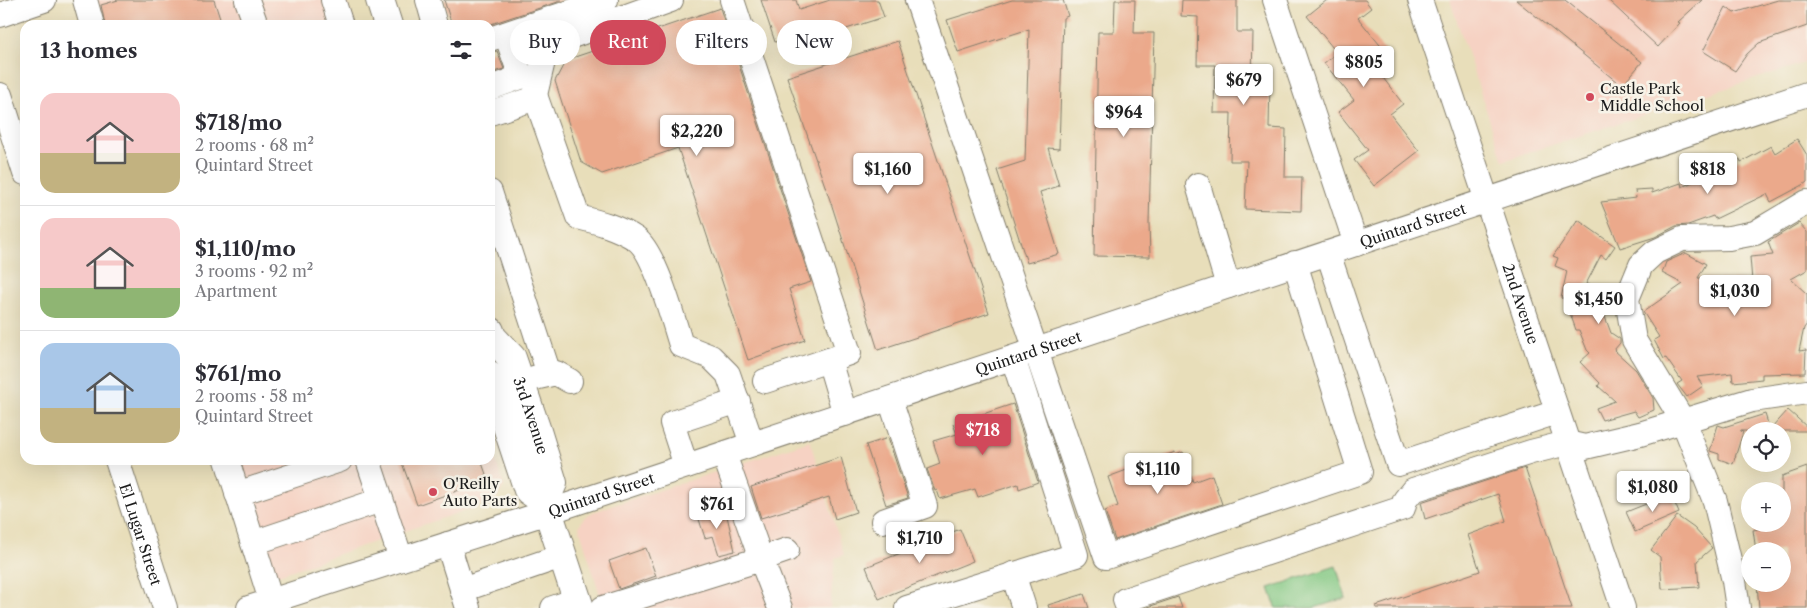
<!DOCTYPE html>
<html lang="en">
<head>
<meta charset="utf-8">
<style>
	:root { --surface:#fff; --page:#f2f2f3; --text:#2b2b33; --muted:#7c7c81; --line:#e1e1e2; --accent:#d1495b }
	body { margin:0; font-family:"Libre Caslon Text",serif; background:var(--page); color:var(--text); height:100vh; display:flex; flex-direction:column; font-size:19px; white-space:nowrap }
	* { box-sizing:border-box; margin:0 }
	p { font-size:16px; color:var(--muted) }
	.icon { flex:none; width:28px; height:28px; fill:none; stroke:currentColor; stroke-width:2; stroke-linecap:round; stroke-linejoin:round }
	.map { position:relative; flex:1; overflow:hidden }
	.drawer { position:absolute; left:20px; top:20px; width:475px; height:445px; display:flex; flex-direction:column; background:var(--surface); border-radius:15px; box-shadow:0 5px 20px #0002 }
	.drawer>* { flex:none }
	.banner { position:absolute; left:510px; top:20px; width:475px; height:45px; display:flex; gap:10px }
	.controls { position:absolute; left:1741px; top:422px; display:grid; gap:10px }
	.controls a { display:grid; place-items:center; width:50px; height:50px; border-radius:50%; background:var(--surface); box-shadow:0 5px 20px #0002; font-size:25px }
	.price { position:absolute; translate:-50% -42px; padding:0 11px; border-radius:5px; background:#fff; color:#222; font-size:16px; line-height:32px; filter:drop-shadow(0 1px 2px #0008) }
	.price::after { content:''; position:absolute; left:50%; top:30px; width:15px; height:11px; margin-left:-8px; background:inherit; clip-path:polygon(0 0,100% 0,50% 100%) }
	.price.active { background:var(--accent); color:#fff }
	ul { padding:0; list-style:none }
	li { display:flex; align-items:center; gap:15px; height:125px; padding:0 20px }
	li+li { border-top:1px solid var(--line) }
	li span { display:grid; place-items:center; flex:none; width:140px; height:100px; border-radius:15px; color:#555 }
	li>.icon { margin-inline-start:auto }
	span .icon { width:60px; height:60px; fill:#fffc; stroke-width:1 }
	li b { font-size:21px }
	h2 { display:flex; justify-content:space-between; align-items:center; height:60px; padding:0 20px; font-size:21px }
	.tag { padding:0 18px; border-radius:22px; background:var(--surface); box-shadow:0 5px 20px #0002; font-size:18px; line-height:45px }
	.tag.active { background:var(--accent); color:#fff }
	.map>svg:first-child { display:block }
</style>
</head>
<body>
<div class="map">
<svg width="1807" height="608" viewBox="0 0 1807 608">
	<rect width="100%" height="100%" fill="#f7f3e8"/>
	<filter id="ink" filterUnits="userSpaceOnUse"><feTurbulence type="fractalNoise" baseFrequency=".02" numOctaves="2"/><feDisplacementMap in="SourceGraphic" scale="10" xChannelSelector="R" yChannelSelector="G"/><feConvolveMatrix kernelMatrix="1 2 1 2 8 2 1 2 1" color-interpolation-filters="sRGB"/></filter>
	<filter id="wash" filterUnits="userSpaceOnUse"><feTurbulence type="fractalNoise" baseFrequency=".0096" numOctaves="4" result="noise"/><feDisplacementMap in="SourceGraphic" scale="20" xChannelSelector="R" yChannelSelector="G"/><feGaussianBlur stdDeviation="1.12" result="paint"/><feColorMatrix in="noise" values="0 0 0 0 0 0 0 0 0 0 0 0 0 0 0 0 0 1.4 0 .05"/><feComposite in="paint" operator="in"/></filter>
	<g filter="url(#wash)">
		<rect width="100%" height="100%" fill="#e8deba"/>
		<g fill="#f6d2c3">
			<polygon points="75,0 346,0 355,25 83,25"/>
			<polygon points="1450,0 1807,0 1807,62 1503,161"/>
			<polygon points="810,441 844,555 835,558 830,608 604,608 579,527 583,519 593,512"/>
			<polygon points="490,443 504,486 495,500 264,580 218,460 490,460"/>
		</g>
		<polygon fill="#83c883" stroke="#507250" points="1336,566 1346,598 1314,608 1276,608 1269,588"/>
		<g id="blocks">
			<g fill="#eba98b">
				<polygon points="118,0 214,0 222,25 105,25 101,5"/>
				<polygon points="444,0 561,0 561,1 488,25 452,25"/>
				<polygon points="761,0 796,0 799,10 830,0 878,0 884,17 815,39 812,31 775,42"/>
				<polygon points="1012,0 1063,0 1068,16 1063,18 1059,149 1048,148 1059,186 1040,192 1059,254 1027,263 997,170 1025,161 1029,29 958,52 947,20"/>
				<polygon points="1115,0 1135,0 1134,33 1154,33 1149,223 1150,257 1094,256 1098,32 1114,32"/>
				<polygon points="1182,0 1237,0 1237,32 1253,32 1252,81 1270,81 1269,128 1286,129 1285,177 1302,177 1301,211 1245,209 1247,161 1230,161 1231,113 1214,113 1215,65 1197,65 1198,17 1181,16"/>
				<polygon points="1327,0 1365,0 1371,8 1358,18 1388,55 1374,66 1403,104 1390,114 1419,151 1374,186 1354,160 1368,150 1338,112 1354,100 1324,63 1337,53 1307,16"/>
				<polygon points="1516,0 1565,0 1642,62 1622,86"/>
				<polygon points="1608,0 1702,0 1678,22 1680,23 1658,47"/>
				<polygon points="1778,0 1807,0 1807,26 1759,43 1747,54 1735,71 1703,51 1726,7 1734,13"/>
				<polygon points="720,8 811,282 789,289 805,340 748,360 678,148 602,174 581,162 555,81 566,60"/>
				<polygon points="898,41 989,313 878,350 832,206 787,77"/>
				<polygon points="497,51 504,69 490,73 490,52"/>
				<polygon points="1797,139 1807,155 1807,182 1803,185 1771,202 1767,194 1715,219 1713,216 1688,225 1676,226 1655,237 1620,248 1601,202 1636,198 1635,190 1652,189 1652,193 1681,183 1682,187 1740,159 1741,162 1771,146 1775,153"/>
				<polygon points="1578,220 1615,246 1606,259 1601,255 1586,284 1599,287 1597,295 1611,333 1620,339 1620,343 1614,350 1636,370 1653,398 1654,410 1638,417 1634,411 1602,420 1596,408 1615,401 1598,386 1600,383 1580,362 1590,353 1587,350 1579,330 1576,330 1565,299 1561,298 1567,271 1555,266 1558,258 1553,256"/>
				<polygon points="1799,223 1807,232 1807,270 1791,279 1807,294 1807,324 1804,328 1799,351 1806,350 1805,373 1762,374 1762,379 1733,382 1732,373 1697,377 1703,386 1687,397 1677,384 1682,381 1666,358 1664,359 1654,340 1659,337 1643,312 1683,284 1662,273 1666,262 1686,253 1706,264 1698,278 1752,281 1750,257 1773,255 1768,242"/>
				<polygon points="1013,404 1038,482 1019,489 1018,484 978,497 975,489 940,499 937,490 935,491 927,469 940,464 933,441 957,434 953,424"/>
				<polygon points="1788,410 1807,427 1807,431 1740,431 1743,432 1733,464 1719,459 1719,454 1710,451 1718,425 1724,427 1765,414 1770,430"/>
				<polygon points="888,438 908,498 886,505 866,445"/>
				<polygon points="1175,452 1176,455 1183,452 1193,482 1212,475 1222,504 1115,540 1105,511 1118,506 1108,477"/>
				<polygon points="841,457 856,512 835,519 829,497 761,518 751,487"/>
				<polygon points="401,460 481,460 488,480 417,505"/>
				<polygon points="1807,467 1807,608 1759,608 1757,584 1782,584 1782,551 1756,551 1753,530 1782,524 1782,476"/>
				<polygon points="1525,468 1572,608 1376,608 1376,606 1480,571 1468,535 1506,521 1498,494 1425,519 1421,502"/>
				<polygon points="1671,494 1679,513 1635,532 1626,512"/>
				<polygon points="718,506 722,518 727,516 735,551 719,555 713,536 705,538 697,513"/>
				<polygon points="1677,516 1694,528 1712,548 1697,561 1699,587 1662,589 1660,557 1651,550"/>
				<polygon points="960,529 973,561 879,599 866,567"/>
				<polygon points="646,548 656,576 619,589 609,561"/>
				<polygon points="1084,594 1089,608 1049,608 1048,605"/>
				<polygon points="1178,597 1182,608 1145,608"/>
			</g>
		</g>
	</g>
	<g filter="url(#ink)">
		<use href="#blocks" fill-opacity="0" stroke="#827d6b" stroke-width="1"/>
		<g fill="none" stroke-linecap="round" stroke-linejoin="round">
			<g stroke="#827d6b" stroke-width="26">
				<g id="minor">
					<polyline points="85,0 92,25"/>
					<polyline points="247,0 256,25"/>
					<polyline points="333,0 341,25"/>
					<polyline points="428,0 435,25"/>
					<polyline points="732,0 849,353 829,360"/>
					<polyline points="917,0 1106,557 1360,472 1295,263"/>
					<polyline points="1275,0 1356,244"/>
					<path id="s1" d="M1420 0 1623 608"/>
					<polyline points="0,15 44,0"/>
					<path d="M531 25 543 61 535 95 578 217C598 222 618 227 636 239 655 252 674 322 681 345L711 357 728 374 752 444"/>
					<polyline points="490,39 606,0"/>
					<polyline points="539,48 671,0"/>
					<polyline points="490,88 521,77 506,34"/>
					<polyline points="0,95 25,173"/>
					<polyline points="490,113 536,98"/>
					<polyline points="1198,185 1228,286"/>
					<polyline points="490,192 549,374"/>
					<polyline points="1328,253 1398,464 1557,412"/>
					<polyline points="534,378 556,373 570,381"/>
					<polyline points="765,381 829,360 845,414"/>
					<path id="s2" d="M117 460 165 608"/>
					<polyline points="227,460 271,601"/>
					<polyline points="368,460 401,559"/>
					<polyline points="686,466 672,423 738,401"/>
					<polyline points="237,494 340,460"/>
					<polyline points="883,521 925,506 890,399"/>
					<polyline points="253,543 381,500"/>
					<polyline points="448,544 468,608"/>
					<polyline points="1013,574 1024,608"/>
					<polyline points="462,590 562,556"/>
					<path id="s3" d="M249 608 548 512 1807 94"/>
					<polyline points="553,608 577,600"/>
					<polyline points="603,608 761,559 724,454"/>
					<polyline points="780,608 761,559 787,550"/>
					<polyline points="907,608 1076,555 1013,358"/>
					<polyline points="1128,608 1125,600 1128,599 1403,508 1405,500 1413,490 1531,452 1567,443 1585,447 1640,434 1752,400 1807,392"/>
					<polyline points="1738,608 1734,581 1715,501 1683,421 1634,340 1627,299 1641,265 1655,252 1682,239 1729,238 1755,233 1807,202"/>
				</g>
			</g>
			<g stroke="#827d6b" stroke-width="30">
				<g id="major">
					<polyline points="380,0 388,25"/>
					<path id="s4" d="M490 331 492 337 512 358 536 428 553 483 545 502 580 608"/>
					<polyline points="490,375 528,490 545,502"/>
				</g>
			</g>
			<use href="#minor" stroke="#fff" stroke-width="24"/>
			<use href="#major" stroke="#fff" stroke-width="28"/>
		</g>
	</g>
	<g fill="#d1495b" stroke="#f7f3e8" stroke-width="2">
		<circle cx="1590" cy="97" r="5"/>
		<circle cx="433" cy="492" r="5"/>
	</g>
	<g text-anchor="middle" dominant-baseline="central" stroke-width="5" stroke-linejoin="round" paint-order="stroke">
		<g font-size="15" fill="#1c1c1c" stroke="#f7f3e8" text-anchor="start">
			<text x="1600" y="88">Castle Park<tspan x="1600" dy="17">Middle School</tspan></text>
			<text x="443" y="483">O'Reilly<tspan x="443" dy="17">Auto Parts</tspan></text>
		</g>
		<g font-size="15" fill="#1c1c1c" stroke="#f7f3e8">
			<text stroke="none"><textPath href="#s3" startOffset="1225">Quintard Street</textPath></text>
			<text stroke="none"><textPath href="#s1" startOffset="320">2nd Avenue</textPath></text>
			<text stroke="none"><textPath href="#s3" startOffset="820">Quintard Street</textPath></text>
			<text stroke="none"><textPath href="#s4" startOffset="96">3rd Avenue</textPath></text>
			<text stroke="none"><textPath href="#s3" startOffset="370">Quintard Street</textPath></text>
			<text stroke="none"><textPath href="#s2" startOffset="78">El Lugar Street</textPath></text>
		</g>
	</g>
</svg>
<div class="controls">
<a><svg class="icon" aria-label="locate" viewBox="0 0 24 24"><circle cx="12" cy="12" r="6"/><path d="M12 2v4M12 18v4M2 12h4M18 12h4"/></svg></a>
<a>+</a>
<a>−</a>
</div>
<b class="price" style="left:1364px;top:88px">$805</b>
<b class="price" style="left:1244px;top:106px">$679</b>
<b class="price" style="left:1124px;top:138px">$964</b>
<b class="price" style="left:697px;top:157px">$2,220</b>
<b class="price" style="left:888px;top:195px">$1,160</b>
<b class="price" style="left:1708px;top:195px">$818</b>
<b class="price" style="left:1735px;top:317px">$1,030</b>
<b class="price" style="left:1599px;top:325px">$1,450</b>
<b class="price active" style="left:983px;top:456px">$718</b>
<b class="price" style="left:1158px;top:495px">$1,110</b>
<b class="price" style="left:1653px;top:513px">$1,080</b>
<b class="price" style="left:717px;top:530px">$761</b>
<b class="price" style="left:920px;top:564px">$1,710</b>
<div class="banner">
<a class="tag">Buy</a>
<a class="tag active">Rent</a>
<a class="tag">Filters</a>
<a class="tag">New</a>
</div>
<section class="drawer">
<h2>13 homes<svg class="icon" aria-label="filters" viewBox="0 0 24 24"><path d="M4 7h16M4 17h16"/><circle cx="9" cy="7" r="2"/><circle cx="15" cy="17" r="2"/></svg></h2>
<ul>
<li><span style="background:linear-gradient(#f6c9c9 60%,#c2b280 0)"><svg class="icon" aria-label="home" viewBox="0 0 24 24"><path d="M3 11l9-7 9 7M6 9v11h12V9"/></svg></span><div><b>$718/mo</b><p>2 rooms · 68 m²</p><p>Quintard Street</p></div></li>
<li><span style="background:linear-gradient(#f6c9c9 70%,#8fb573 0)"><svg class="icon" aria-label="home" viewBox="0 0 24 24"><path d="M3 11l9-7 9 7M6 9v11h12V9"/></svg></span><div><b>$1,110/mo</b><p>3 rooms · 92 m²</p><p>Apartment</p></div></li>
<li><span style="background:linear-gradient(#a9c7e8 65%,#c2b280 0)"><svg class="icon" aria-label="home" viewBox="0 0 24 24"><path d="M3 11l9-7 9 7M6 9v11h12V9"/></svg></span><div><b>$761/mo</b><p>2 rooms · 58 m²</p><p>Quintard Street</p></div></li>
</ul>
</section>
</div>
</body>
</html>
